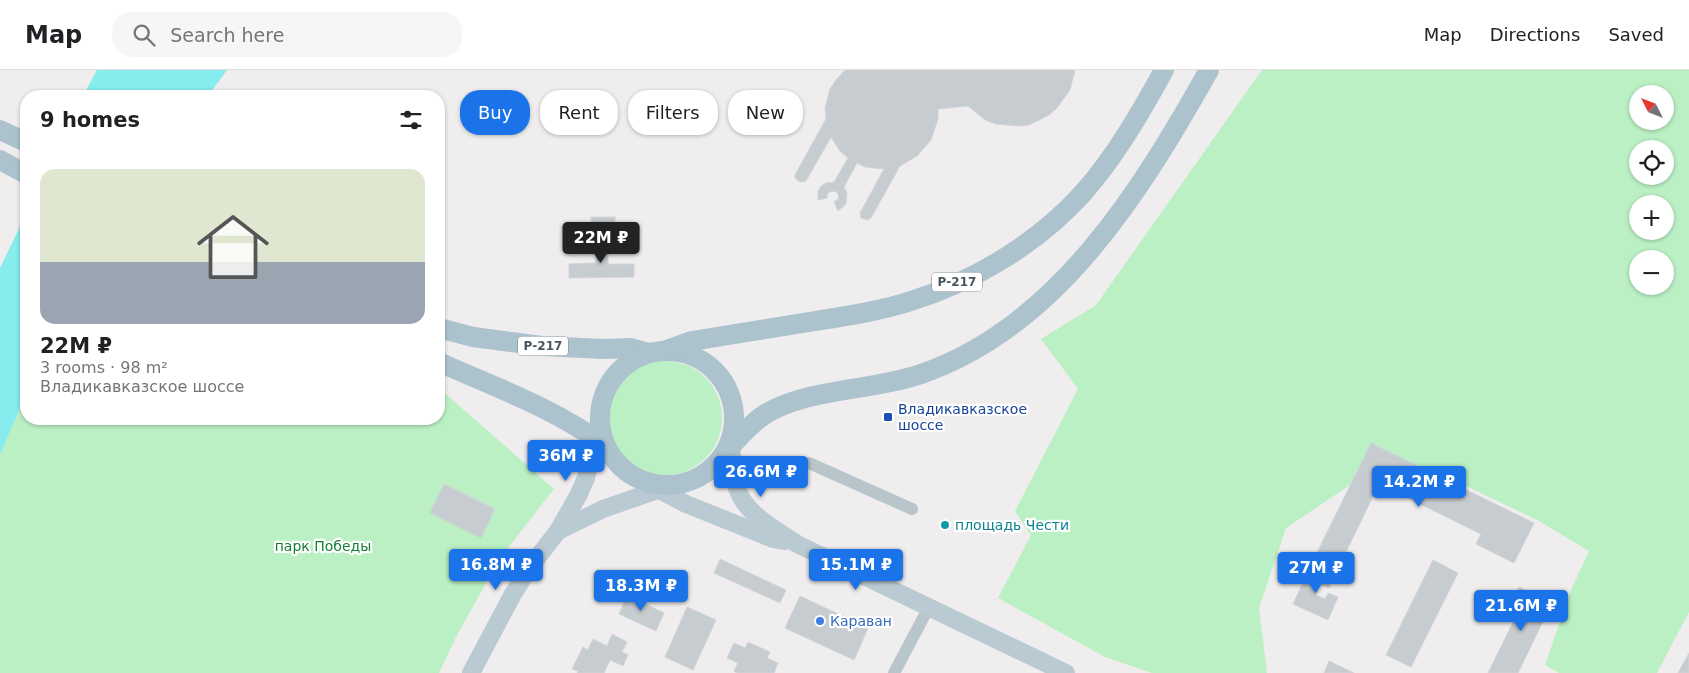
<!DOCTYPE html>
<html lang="en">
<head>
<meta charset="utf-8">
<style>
	:root { --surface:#fff; --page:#f6f6f6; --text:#202124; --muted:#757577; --line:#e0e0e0; --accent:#1a73e8 }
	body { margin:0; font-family:"DejaVu Sans",sans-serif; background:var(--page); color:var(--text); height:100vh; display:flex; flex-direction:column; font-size:19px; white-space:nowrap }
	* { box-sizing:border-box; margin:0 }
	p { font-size:16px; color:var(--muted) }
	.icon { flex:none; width:28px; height:28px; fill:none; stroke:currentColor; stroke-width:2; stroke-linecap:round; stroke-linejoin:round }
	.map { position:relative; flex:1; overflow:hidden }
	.drawer { position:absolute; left:20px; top:20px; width:425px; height:335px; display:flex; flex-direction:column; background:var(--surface); border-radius:20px; box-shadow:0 1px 4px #0004 }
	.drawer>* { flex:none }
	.hud { position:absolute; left:460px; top:20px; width:475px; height:45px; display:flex; gap:10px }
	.needle { width:32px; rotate:312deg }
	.tools { position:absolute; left:1629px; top:15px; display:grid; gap:10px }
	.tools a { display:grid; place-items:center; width:45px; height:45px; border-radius:50%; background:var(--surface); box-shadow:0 1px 4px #0004; font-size:25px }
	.price { position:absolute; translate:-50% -42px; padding:0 11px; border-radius:5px; background:var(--accent); color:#fff; font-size:16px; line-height:32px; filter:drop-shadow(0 1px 2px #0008) }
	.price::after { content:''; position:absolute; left:50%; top:30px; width:15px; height:11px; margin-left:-8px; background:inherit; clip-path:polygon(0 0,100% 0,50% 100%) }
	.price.active { background:#222; color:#fff }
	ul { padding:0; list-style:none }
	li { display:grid; align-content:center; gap:10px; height:265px; padding:0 20px }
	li+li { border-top:1px solid var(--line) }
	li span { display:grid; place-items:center; height:155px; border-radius:15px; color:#555 }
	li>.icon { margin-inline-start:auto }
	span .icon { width:90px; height:90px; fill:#fffc; stroke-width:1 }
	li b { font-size:21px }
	h2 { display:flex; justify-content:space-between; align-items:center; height:60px; padding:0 20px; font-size:21px }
	.pill { padding:0 18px; border-radius:20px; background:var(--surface); box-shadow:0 1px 4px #0004; font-size:18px; line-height:45px }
	.pill.active { background:var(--accent); color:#fff }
	header { display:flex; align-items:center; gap:30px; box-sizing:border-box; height:70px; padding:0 25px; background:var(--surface); border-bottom:1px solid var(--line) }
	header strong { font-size:24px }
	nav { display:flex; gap:28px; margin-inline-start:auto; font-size:18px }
	.search { width:350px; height:45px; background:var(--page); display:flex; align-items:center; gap:12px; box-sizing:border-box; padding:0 18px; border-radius:20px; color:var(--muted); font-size:19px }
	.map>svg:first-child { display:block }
</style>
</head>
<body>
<header>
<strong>Map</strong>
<div class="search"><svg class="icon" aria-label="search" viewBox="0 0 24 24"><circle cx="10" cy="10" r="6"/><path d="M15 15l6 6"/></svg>Search here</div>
<nav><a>Map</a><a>Directions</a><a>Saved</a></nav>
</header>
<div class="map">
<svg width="1689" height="603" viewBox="0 0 1689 603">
	<rect width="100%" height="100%" fill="#f0edee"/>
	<g fill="#baf0c4" fill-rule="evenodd">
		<path d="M1262 0H1689V542L1657 603H1559L1545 595 1571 520 1589 481 1539 451 1458 412 1359 409 1286 458 1259 538 1267 603H1152L1105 587 998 528 1031 465 1015 441 1078 319 1041 269 1096 235ZM1638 24H1665V51H1638ZM1638 79H1665V106H1638ZM1638 134H1665V161H1638ZM1638 189H1665V216H1638Z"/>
		<circle cx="665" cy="348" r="57"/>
		<polygon points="439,318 554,419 500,488 456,567 439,603 0,603 0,385 26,324 26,349 439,349"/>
	</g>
	<g fill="#86ecee">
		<polygon points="97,0 227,0 208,26 83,26"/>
		<polygon points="26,144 26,324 0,385 0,198"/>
	</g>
	<g fill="#c7ccd0" stroke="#d1d5d9">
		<polygon points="845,0 1075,0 1070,20 1057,38 1049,45 1029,55 1018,56 996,54 985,50 968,36 938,39 938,49 931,70 917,86 900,96 871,148 867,150 861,148 860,143 884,99 865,97 857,93 844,117 847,123 846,134 838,141 834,132 839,128 837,122 831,121 827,124 827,128 818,130 818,121 821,116 826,113 834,112 848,88 840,81 831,67 806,111 800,112 795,108 795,105 826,49 825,38 830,19 836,10"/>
		<rect x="591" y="147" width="24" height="16"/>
		<polygon points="596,163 608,163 608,194 634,194 634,207 569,208 569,194 596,193"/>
		<polygon points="1371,373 1534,453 1514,493 1476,474 1481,464 1379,414 1334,507 1311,495"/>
		<polygon points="444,414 495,439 481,468 430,443"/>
		<polygon points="720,489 786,520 780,533 714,503"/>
		<polygon points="1433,490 1458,503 1411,597 1386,585"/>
		<polygon points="1311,495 1334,507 1329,518 1320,514 1316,525 1325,529 1328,523 1338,527 1328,550 1293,534"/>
		<polygon points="1519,517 1552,533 1518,603 1488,603 1517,544 1508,540"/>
		<polygon points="627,525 634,529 638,526 643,526 646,530 646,534 664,543 656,561 619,544"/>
		<polygon points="800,526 868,558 854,590 785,558"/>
		<polygon points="687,537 716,550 693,600 665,587"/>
		<polygon points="612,564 627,572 622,582 628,585 623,596 610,590 604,603 577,603 578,601 572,599 583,577 588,580 593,569 607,576"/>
		<polygon points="748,572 770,582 767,588 778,593 774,603 737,603 734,601 738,593 727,588 734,573 745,578"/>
		<polygon points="1689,583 1689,603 1678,603"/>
		<polygon points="1329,591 1354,603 1324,603"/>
	</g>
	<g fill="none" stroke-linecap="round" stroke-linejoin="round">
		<g stroke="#b8c5cb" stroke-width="12">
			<polyline points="809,393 912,439"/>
			<polyline points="894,603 929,537"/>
		</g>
		<g stroke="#bacad2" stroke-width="18">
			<path d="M731 368C732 384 732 400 736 415 744 444 774 458 797 474L1066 603"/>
			<polyline points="644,412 686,434 773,469 784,471"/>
			<polyline points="558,461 603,439 666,417"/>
			<polyline points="471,603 513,524 530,497 558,461 578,426 586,408 599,352"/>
		</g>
		<g stroke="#acc3cd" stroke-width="20">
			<polyline points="0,60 26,72"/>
			<polyline points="0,90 26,104"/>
			<polyline points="439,258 473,267 542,276 604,279 630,278 649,283"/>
			<circle cx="667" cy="348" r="67"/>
			<path d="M664 281 692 271C733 264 774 258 815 251 847 246 880 241 911 231 975 211 1038 173 1083 123 1115 87 1141 42 1164 0"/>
			<path d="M439 292C496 318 555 338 605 376"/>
			<path d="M726 381C738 369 750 354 764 345 806 318 873 321 921 304 1058 257 1142 119 1209 0"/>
		</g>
	</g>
	<rect fill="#1a4fb4" stroke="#fff" stroke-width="2" x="883" y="342" width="10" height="10" rx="2.5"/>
	<circle fill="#0f9aa8" stroke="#fff" stroke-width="2" cx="945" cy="455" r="5"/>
	<circle fill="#3f7fe0" stroke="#fff" stroke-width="2" cx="820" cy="551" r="5"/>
	<g text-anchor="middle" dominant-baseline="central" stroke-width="4.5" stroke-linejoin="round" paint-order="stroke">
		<g fill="#fff" stroke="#7d888c" stroke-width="1">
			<rect x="932" y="202.5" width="50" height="19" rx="4"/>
			<rect x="518" y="266.5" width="50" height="19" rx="4"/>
		</g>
		<g font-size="12" font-weight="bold" fill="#45555b">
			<text x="957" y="212">Р-217</text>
			<text x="543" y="276">Р-217</text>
		</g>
		<g font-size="14" fill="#164399" stroke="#fff" text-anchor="start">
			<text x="898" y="339">Владикавказское<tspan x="898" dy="16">шоссе</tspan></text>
		</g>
		<g font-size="14" fill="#0d838f" stroke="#fff" text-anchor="start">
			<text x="955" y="455">площадь Чести</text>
		</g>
		<g font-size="14" fill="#147e35" stroke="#fff">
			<text x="323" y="476">парк Победы</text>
		</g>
		<g font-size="14" fill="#366cbe" stroke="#fff" text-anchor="start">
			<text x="830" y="551">Караван</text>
		</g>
	</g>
</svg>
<div class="tools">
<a><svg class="needle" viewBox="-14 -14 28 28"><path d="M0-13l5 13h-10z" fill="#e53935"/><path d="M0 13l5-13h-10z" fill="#757577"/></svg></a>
<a><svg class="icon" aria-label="locate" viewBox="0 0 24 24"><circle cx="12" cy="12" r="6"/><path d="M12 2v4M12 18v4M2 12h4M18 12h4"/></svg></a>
<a>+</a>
<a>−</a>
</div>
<b class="price active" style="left:601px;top:194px">22M ₽</b>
<b class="price" style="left:566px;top:412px">36M ₽</b>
<b class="price" style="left:761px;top:428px">26.6M ₽</b>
<b class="price" style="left:1419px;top:438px">14.2M ₽</b>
<b class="price" style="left:496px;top:521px">16.8M ₽</b>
<b class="price" style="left:856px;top:521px">15.1M ₽</b>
<b class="price" style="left:1316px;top:524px">27M ₽</b>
<b class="price" style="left:641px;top:542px">18.3M ₽</b>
<b class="price" style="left:1521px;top:562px">21.6M ₽</b>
<div class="hud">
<a class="pill active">Buy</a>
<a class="pill">Rent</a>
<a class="pill">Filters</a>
<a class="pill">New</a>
</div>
<section class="drawer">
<h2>9 homes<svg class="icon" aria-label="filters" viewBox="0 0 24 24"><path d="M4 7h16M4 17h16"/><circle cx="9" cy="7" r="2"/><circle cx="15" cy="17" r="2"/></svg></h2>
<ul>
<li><span style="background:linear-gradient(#dfe7d0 60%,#9aa5b1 0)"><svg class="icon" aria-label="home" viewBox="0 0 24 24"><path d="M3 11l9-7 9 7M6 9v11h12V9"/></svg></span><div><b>22M ₽</b><p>3 rooms · 98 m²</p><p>Владикавказское шоссе</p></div></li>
</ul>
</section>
</div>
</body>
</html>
